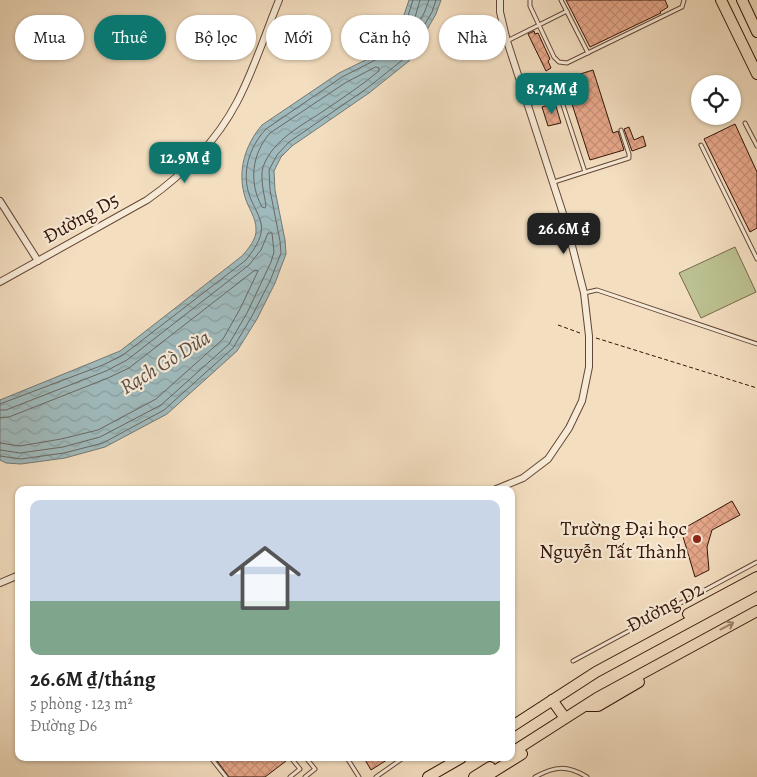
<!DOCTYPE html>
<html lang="vi">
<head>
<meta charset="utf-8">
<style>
	:root { --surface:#fff; --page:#f6f6f6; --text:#222; --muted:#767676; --line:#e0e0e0; --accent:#0f766e }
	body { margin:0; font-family:Alegreya,serif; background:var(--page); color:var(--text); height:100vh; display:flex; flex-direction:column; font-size:19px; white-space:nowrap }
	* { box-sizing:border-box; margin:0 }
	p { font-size:16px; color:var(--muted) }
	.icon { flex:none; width:28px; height:28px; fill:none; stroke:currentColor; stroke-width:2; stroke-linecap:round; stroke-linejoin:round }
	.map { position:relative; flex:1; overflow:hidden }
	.drawer { position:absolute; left:15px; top:486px; width:500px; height:275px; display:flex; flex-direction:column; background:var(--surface); border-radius:10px; box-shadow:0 1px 4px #0004 }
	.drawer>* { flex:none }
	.hud { position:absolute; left:15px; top:15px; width:500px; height:45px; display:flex; gap:10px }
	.fabs { position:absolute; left:691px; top:75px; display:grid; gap:10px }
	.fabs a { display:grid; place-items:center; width:50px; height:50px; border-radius:50%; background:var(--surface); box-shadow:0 1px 4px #0004; font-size:25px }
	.price { position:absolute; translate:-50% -42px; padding:0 11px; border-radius:10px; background:var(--accent); color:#fff; font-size:16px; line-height:32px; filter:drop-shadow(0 1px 2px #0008) }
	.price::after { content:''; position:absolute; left:50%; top:30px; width:15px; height:11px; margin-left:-8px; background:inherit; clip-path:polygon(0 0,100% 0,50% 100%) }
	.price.on { background:#222; color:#fff }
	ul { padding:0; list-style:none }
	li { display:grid; align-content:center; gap:10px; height:265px; padding:0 15px }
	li+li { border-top:1px solid var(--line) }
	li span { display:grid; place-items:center; height:155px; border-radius:10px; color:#555 }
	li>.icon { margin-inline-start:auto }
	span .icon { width:90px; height:90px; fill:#fffc; stroke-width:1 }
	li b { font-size:21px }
	.chip { padding:0 18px; border-radius:22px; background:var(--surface); box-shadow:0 1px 4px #0004; font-size:18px; line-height:45px }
	.chip.on { background:var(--accent); color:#fff }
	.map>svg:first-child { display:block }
</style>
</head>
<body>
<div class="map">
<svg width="757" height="777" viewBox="0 0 757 777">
	<defs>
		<pattern id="water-waves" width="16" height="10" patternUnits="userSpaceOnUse" patternTransform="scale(1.25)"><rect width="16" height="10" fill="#9fbabc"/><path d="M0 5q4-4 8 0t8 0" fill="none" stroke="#8a9fa0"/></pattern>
		<pattern id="building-cross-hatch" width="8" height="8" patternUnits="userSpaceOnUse" patternTransform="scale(1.25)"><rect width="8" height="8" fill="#e7a88b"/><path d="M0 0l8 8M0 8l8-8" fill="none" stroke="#c79076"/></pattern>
	</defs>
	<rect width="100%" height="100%" fill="#f3dec0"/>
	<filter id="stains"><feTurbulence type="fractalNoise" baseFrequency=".004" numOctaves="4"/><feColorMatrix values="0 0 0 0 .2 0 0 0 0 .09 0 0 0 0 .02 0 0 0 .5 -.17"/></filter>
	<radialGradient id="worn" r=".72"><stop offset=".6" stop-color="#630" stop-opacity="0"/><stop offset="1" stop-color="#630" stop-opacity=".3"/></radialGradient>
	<polygon fill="#bcc191" stroke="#786a4c" points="735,247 756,292 701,318 679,273"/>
	<path fill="url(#water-waves)" stroke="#747874" d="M409 0H441L436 14 409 61 369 93 292 146 281 157 274 171 275 190 285 240 286 254 275 283 257 319 237 351 167 414 105 447 65 458 21 464 6 463 0 460V400L120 351 242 256C248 249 257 239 256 229 256 217 248 208 245 197 237 171 245 145 262 125L339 73 380 53 398 33Z"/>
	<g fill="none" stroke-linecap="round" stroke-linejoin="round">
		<g stroke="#6a6762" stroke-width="1">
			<path d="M420 0 414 21 416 24C423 19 426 8 429 0"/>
			<path d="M376 67 379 68V71C362 85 344 97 325 110 303 125 273 139 263 167 260 178 264 194 266 205L265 208 262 207C249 183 251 155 270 133L345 83Z"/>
			<path d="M0 404 103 365 123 355 246 260C252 252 259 243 261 233 264 221 254 208 250 197 241 173 249 147 266 129L342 77 383 56 402 35 413 0"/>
			<polyline points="0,410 6,410 106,371 127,360 249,265 261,250 268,233 272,233 274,252 271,262 247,313 229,344 161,405 100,437 63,447 20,453 0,450"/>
			<polyline points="0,418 9,417 108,378 129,368 255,270 258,271 240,309 223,339 156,399 98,430 61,439 20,446 0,443"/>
			<polyline points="0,456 21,459 64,453 103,443 164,410 233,348 252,316 270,281 281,253 280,241 270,190 269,170 277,155 289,142 366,89 405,58 432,12 436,0"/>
		</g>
	</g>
	<g fill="url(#building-cross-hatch)" stroke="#341408">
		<polygon points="566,0 665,0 668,7 660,12 661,13 590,47"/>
		<polygon points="534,31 535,34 538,33 550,59 548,61 551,68 546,71 528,34"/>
		<polygon points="593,70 613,133 618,131 624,150 590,160 564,79"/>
		<polygon points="555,103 561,123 548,126 542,107"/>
		<polygon points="735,124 757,172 757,228 750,232 704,139"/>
		<polygon points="629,127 634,140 643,136 646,146 632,151 624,129"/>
		<polygon points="732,501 740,515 712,530 707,547 709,570 695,577 681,530"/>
		<polygon points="215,758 283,758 286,761 265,777 229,777"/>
		<polygon points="364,758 390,758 371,770"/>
	</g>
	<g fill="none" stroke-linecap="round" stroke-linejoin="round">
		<g stroke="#644636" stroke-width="5">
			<g id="service">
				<polyline points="530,0 530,6 554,57 559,62 567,63 682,7 684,0"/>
				<polyline points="561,0 588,53"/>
				<polyline points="507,41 567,11"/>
				<polyline points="528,104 552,97 561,99 585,172 554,182"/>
				<polyline points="745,123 757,146"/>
				<polyline points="701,145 757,259"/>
				<polyline points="585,172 629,158 629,154 621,130"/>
				<polyline points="584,293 597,290 757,344"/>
				<polyline points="573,661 757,562"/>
				<polyline points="211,758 226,777"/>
				<polyline points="347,758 359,777"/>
				<polyline points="290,777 300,769 291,758"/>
				<polyline points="305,777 315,769 306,758"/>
				<polyline points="376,777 403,758"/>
				<path d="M535 777C555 766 567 765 587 777"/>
			</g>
		</g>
		<g stroke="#644636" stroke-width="8">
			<g id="minor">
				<polyline points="0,201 38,261"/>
				<path d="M0 282 147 200C184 174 216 142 237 102 254 70 265 34 279 0"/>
				<polyline points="494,490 523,478 548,459 569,428 582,401 589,367 589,336 584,293 567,226 507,41 500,12 500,0"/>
				<polyline points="0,583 19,575"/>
			</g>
		</g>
		<g stroke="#341408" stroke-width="12">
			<g id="primary">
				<polyline points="721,0 757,74"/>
				<polyline points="742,0 757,32"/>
				<polyline points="688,614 757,577"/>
				<polyline points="552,700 565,718"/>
				<polyline points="587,706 598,706 639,682"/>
				<polyline points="511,727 596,672 757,585"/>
				<polyline points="511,753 597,698 757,611"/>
				<polyline points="428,777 461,758"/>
				<polyline points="474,777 490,767"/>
				<polyline points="485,777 522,754"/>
			</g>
		</g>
		<g stroke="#341408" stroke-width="1" stroke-dasharray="4 2.5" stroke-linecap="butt">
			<polyline points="558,325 580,333"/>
			<polyline points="596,338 757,388"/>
		</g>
		<use href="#service" stroke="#f7ead6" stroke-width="3"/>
		<use href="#minor" stroke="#f7ead6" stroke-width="6"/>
		<use href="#primary" stroke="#f3dec0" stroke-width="10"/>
	</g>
	<defs><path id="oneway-shaft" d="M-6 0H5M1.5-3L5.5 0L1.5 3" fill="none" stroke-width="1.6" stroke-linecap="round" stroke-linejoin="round" transform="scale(1.25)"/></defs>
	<use stroke="#9d836d" href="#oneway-shaft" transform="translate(727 626) rotate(-28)"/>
	<circle fill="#8f2418" stroke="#f7ead6" stroke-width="2" cx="697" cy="539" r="5"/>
	<g text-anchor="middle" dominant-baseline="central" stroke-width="4.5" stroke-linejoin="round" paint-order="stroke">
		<g font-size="20" fill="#341408" stroke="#f7ead6">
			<text transform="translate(81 218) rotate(-29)">Đường D5</text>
			<text transform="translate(665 607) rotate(-28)">Đường D2</text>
		</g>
		<g font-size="20" fill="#341408" stroke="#f7ead6" text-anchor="end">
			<text x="687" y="528">Trường Đại học<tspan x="687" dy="23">Nguyễn Tất Thành</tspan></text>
		</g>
		<g font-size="21" font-style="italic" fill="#594e47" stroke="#f7ead6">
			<text transform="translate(165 362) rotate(-32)">Rạch Gò Dừa</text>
		</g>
	</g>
	<rect width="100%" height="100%" filter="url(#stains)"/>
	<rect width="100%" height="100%" fill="url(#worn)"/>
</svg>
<div class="fabs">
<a><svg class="icon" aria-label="locate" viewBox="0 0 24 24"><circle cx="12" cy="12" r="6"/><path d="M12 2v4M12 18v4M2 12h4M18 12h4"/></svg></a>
</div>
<b class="price" style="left:552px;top:115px">8.74M ₫</b>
<b class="price" style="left:185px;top:184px">12.9M ₫</b>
<b class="price on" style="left:564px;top:255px">26.6M ₫</b>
<div class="hud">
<a class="chip">Mua</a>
<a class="chip on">Thuê</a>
<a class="chip">Bộ lọc</a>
<a class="chip">Mới</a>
<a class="chip">Căn hộ</a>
<a class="chip">Nhà</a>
</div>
<section class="drawer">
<ul>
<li><span style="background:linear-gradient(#c9d6e8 65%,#7fa58c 0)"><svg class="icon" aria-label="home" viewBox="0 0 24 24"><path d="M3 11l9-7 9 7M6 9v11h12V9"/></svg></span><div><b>26.6M ₫/tháng</b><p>5 phòng · 123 m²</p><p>Đường D6</p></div></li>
</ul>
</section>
</div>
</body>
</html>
